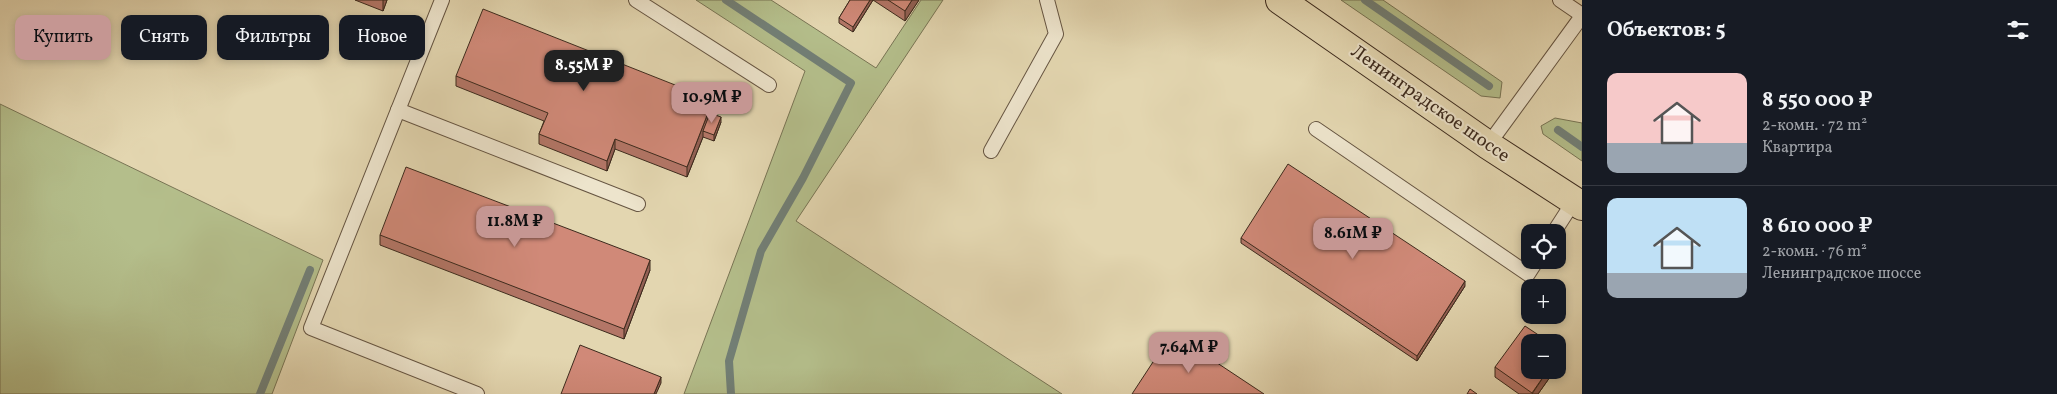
<!DOCTYPE html>
<html lang="ru">
<head>
<meta charset="utf-8">
<style>
	:root { --surface:#171b24; --page:#242831; --text:#f1f3f6; --muted:#9ea1a6; --line:#363941; --accent:#c59692 }
	body { margin:0; font-family:Vollkorn,serif; background:var(--page); color:var(--text); height:100vh; display:flex; flex-direction:column; font-size:19px; white-space:nowrap }
	* { box-sizing:border-box; margin:0 }
	p { font-size:16px; color:var(--muted) }
	.icon { flex:none; width:28px; height:28px; fill:none; stroke:currentColor; stroke-width:2; stroke-linecap:round; stroke-linejoin:round }
	.map { position:relative; flex:1; overflow:hidden }
	.side { display:flex; flex-direction:column; background:var(--surface); width:475px }
	.side>* { flex:none }
	.hud { position:absolute; left:15px; top:15px; width:475px; height:45px; display:flex; gap:10px }
	.tools { position:absolute; left:1521px; top:224px; display:grid; gap:10px }
	.tools a { display:grid; place-items:center; width:45px; height:45px; border-radius:10px; background:var(--surface); box-shadow:0 2px 8px #0003; font-size:25px }
	.price { position:absolute; translate:-50% -42px; padding:0 11px; border-radius:10px; background:var(--accent); color:#111; font-size:16px; line-height:32px; filter:drop-shadow(0 1px 2px #0008) }
	.price::after { content:''; position:absolute; left:50%; top:30px; width:15px; height:11px; margin-left:-8px; background:inherit; clip-path:polygon(0 0,100% 0,50% 100%) }
	.price.selected { background:#222; color:#fff }
	ul { padding:0; list-style:none }
	li { display:flex; align-items:center; gap:15px; height:125px; padding:0 25px }
	li+li { border-top:1px solid var(--line) }
	li span { display:grid; place-items:center; flex:none; width:140px; height:100px; border-radius:10px; color:#555 }
	li>.icon { margin-inline-start:auto }
	span .icon { width:60px; height:60px; fill:#fffc; stroke-width:1 }
	li b { font-size:21px }
	h2 { display:flex; justify-content:space-between; align-items:center; height:60px; padding:0 25px; font-size:21px }
	.pill { padding:0 18px; border-radius:10px; background:var(--surface); box-shadow:0 2px 8px #0003; font-size:18px; line-height:45px }
	.pill.selected { background:var(--accent); color:#111 }
	main { display:flex; flex:1; min-height:0 }
	.map>svg:first-child { display:block }
</style>
</head>
<body>
<main>
<div class="map">
<svg width="1582" height="394" viewBox="0 0 1582 394">
	<rect width="100%" height="100%" fill="#e3d6b0"/>
	<filter id="stains"><feTurbulence type="fractalNoise" baseFrequency=".004" numOctaves="4"/><feColorMatrix values="0 0 0 0 .2 0 0 0 0 .09 0 0 0 0 .02 0 0 0 .5 -.17"/></filter>
	<radialGradient id="worn" r=".72"><stop offset=".6" stop-color="#630" stop-opacity="0"/><stop offset="1" stop-color="#630" stop-opacity=".3"/></radialGradient>
	<g fill="#b4be8b" stroke="#787454">
		<polygon points="696,0 771,0 876,68 921,0 943,0 796,221 1062,394 684,394 805,71"/>
		<polygon points="1341,0 1383,0 1502,82 1500,98 1481,96"/>
		<polygon points="0,104 323,260 272,394 0,394"/>
		<polygon points="1555,118 1582,123 1582,161 1543,134 1541,126"/>
	</g>
	<g fill="none" stroke-linecap="round" stroke-linejoin="round">
		<g stroke="#727f76" stroke-width="8">
			<polyline points="726,0 851,83 803,178 761,251 729,361 731,394"/>
			<polyline points="1365,0 1489,86"/>
			<polyline points="1558,130 1582,147"/>
			<polyline points="260,394 310,270"/>
		</g>
		<g stroke="#665542" stroke-width="16">
			<g id="lane">
				<polyline points="442,0 311,328 477,394"/>
				<polyline points="636,0 769,85"/>
				<polyline points="1560,0 1582,15"/>
				<polyline points="398,110 638,204"/>
				<polyline points="1316,129 1528,274 1537,260"/>
				<polyline points="1488,145 1582,16"/>
				<polyline points="991,151 1056,34 1047,0"/>
				<polyline points="1554,232 1574,201"/>
			</g>
		</g>
		<g stroke="#3c2a1d" stroke-width="30">
			<polyline id="primary" points="1280,0 1488,145 1582,206"/>
		</g>
		<use href="#lane" stroke="#ede4cc" stroke-width="14"/>
		<use href="#primary" stroke="#e3d6b0" stroke-width="28"/>
	</g>
	<g fill="#b37667" stroke="#3c2a1d">
		<polygon points="355,0 387,0 383,11"/>
		<polygon points="850,0 919,0 905,21 873,0 853,32 839,23 839,18"/>
		<polygon points="456,76 713,110 712,113 721,122 714,141 703,137 687,177 615,149 607,171 539,144 539,134 544,121 456,86"/>
		<polygon points="380,235 650,270 624,339 380,245"/>
		<polygon points="1241,238 1465,286 1417,361 1241,243"/>
		<polygon points="1495,367 1530,370 1555,370 1538,394 1519,394 1495,377"/>
	</g>
	<g fill="#926054" stroke="#3c2a1d">
		<polygon points="383,0 387,0 383,11"/>
		<polygon points="870,0 873,0 853,32 853,27"/>
		<polygon points="912,0 919,0 905,21 905,11"/>
		<polygon points="713,100 713,110 704,132 703,131 703,137 687,177 687,167"/>
		<polygon points="721,117 721,122 714,141 714,135"/>
		<polygon points="615,139 615,149 607,171 607,161"/>
		<polygon points="650,260 650,270 624,339 624,329"/>
		<polygon points="1465,281 1465,286 1417,361 1417,356"/>
		<polygon points="1561,351 1561,361 1558,366 1558,356"/>
		<polygon points="1548,370 1555,370 1538,394 1532,394"/>
		<polygon points="661,377 661,383 656,394 654,394"/>
	</g>
	<g fill="#d08978" stroke="#3c2a1d">
		<polygon points="850,0 870,0 853,27 839,18"/>
		<polygon points="888,0 912,0 905,11"/>
		<polygon points="483,9 713,100 687,167 615,139 607,161 539,134 548,113 456,76"/>
		<polygon points="710,113 721,117 714,135 703,131"/>
		<polygon points="1288,164 1465,281 1417,356 1241,238"/>
		<polygon points="406,167 650,260 624,329 380,235"/>
		<polygon points="1525,326 1549,342 1530,342 1530,370 1548,370 1532,393 1495,367"/>
		<polygon points="1172,333 1264,394 1132,394"/>
		<polygon points="580,345 661,377 654,394 561,394"/>
		<polygon points="1558,348 1561,351 1558,356"/>
		<polygon points="1470,389 1477,394 1467,394"/>
	</g>
	<g text-anchor="middle" dominant-baseline="central" stroke-width="4" stroke-linejoin="round" paint-order="stroke">
		<g font-size="19" fill="#3c2a1d" stroke="#ede4cc">
			<text transform="translate(1430 104) rotate(35)">Ленинградское шоссе</text>
		</g>
	</g>
	<rect width="100%" height="100%" filter="url(#stains)"/>
	<rect width="100%" height="100%" fill="url(#worn)"/>
</svg>
<div class="tools">
<a><svg class="icon" aria-label="locate" viewBox="0 0 24 24"><circle cx="12" cy="12" r="6"/><path d="M12 2v4M12 18v4M2 12h4M18 12h4"/></svg></a>
<a>+</a>
<a>−</a>
</div>
<b class="price selected" style="left:584px;top:92px">8.55M ₽</b>
<b class="price" style="left:712px;top:124px">10.9M ₽</b>
<b class="price" style="left:515px;top:248px">11.8M ₽</b>
<b class="price" style="left:1353px;top:260px">8.61M ₽</b>
<b class="price" style="left:1189px;top:374px">7.64M ₽</b>
<div class="hud">
<a class="pill selected">Купить</a>
<a class="pill">Снять</a>
<a class="pill">Фильтры</a>
<a class="pill">Новое</a>
</div>
</div>
<section class="side">
<h2>Объектов: 5<svg class="icon" aria-label="filters" viewBox="0 0 24 24"><path d="M4 7h16M4 17h16"/><circle cx="9" cy="7" r="2"/><circle cx="15" cy="17" r="2"/></svg></h2>
<ul>
<li><span style="background:linear-gradient(#f6c9c9 70%,#9aa5b1 0)"><svg class="icon" aria-label="home" viewBox="0 0 24 24"><path d="M3 11l9-7 9 7M6 9v11h12V9"/></svg></span><div><b>8 550 000 ₽</b><p>2-комн. · 72 m²</p><p>Квартира</p></div></li>
<li><span style="background:linear-gradient(#bfe0f5 75%,#9aa5b1 0)"><svg class="icon" aria-label="home" viewBox="0 0 24 24"><path d="M3 11l9-7 9 7M6 9v11h12V9"/></svg></span><div><b>8 610 000 ₽</b><p>2-комн. · 76 m²</p><p>Ленинградское шоссе</p></div></li>
</ul>
</section>
</main>
</body>
</html>
